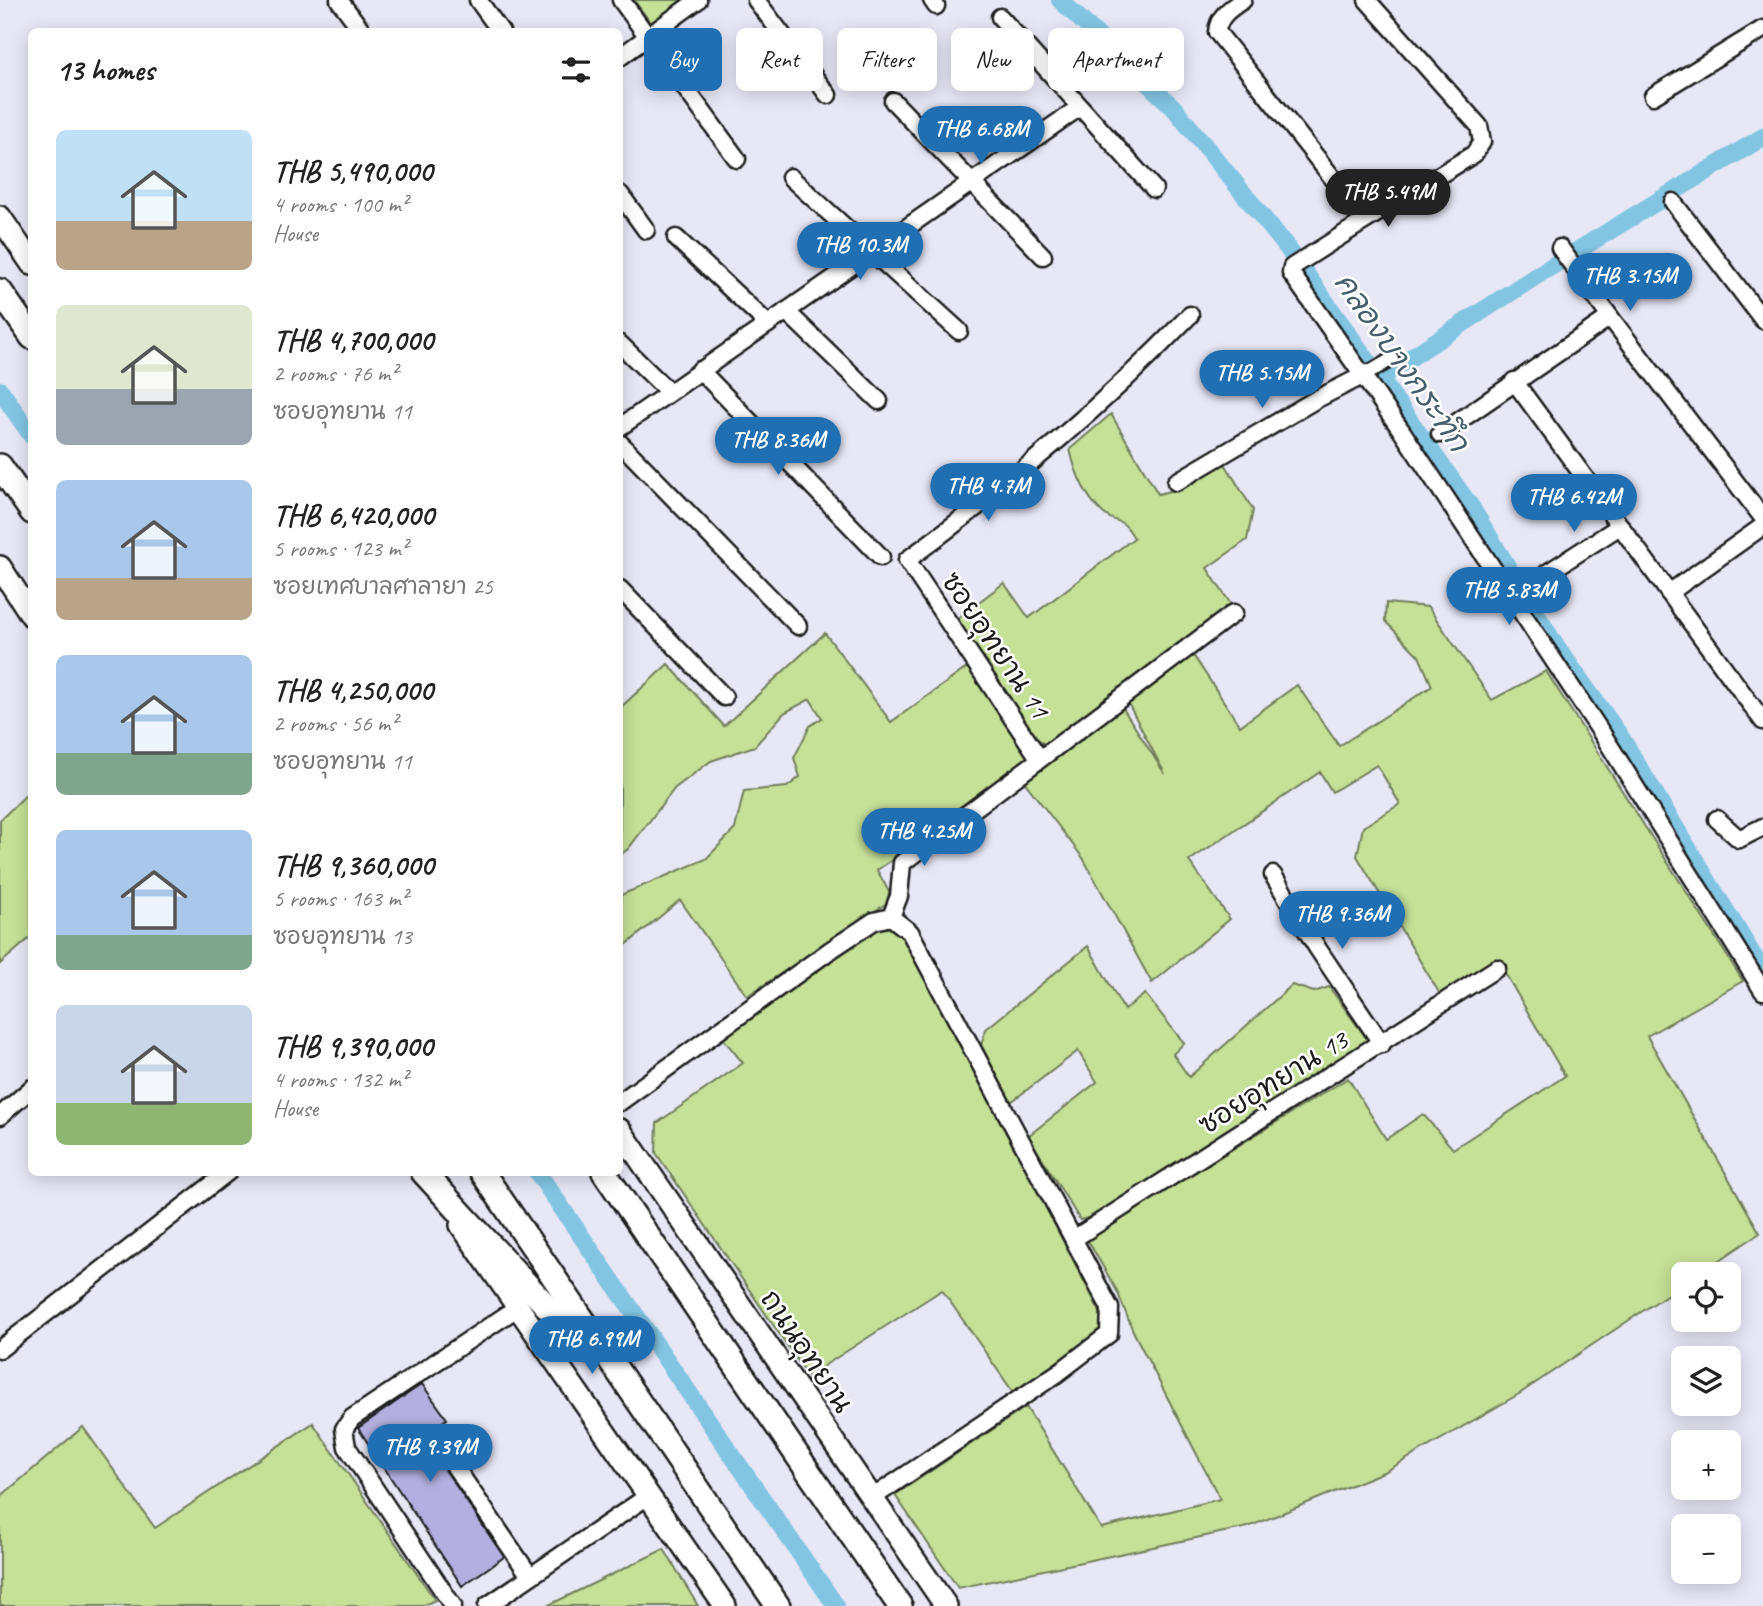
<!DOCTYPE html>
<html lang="en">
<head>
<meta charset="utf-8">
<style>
	:root { --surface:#fff; --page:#f6f6f6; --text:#222; --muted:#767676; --accent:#1f6fb2 }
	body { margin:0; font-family:Caveat,"Playpen Sans Thai",sans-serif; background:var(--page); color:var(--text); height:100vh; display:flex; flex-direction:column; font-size:26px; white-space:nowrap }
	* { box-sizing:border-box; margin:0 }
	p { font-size:23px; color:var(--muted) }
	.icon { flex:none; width:38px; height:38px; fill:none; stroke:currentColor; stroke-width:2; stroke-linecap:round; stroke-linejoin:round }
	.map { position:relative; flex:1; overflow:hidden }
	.drawer { position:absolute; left:28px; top:28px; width:595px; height:1148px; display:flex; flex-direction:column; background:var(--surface); border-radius:10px; box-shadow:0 4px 18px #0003 }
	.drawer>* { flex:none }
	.guide { position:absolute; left:644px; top:28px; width:665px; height:63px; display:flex; gap:14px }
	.tools { position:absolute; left:1671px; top:1262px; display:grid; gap:14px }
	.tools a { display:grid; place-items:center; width:70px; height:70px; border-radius:10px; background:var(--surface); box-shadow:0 4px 18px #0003; font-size:35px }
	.price { position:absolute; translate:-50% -60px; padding:0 16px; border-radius:24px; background:var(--accent); color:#fff; font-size:23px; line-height:46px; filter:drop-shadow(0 2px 4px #0008) }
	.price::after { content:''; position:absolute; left:50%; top:42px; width:21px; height:16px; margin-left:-10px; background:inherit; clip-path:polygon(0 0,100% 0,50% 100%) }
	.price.active { background:#222; color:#fff }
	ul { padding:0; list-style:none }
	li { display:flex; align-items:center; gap:21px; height:175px; padding:0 28px }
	li span { display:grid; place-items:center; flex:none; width:196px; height:140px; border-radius:10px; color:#555 }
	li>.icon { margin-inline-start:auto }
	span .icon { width:84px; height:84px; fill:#fffc; stroke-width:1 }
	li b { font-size:30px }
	h2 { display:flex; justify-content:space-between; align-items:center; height:84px; padding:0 28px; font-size:30px }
	.pill { padding:0 24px; border-radius:10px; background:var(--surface); box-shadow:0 4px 18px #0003; font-size:24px; line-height:63px }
	.pill.active { background:var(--accent); color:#fff }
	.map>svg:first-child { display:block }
</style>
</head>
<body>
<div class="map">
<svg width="1763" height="1606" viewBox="0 0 1763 1606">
	<rect width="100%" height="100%" fill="#e8e7f6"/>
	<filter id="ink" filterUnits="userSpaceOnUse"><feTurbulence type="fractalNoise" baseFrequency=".0143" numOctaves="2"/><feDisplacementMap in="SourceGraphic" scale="14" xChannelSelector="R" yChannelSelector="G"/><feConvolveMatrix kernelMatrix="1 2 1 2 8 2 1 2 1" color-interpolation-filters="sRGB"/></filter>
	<g filter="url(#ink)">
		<g fill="#c5e097" stroke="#707e5a" stroke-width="2">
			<polygon points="634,0 688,0 653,26"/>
			<path d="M1111 414 1158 494 1178 489 1224 462 1253 510 1247 540 1207 568 1232 606 1047 746 1035 737 955 620 1004 583 1029 618 1134 538C1120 514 1118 526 1104 514 1085 497 1075 472 1070 449Z"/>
			<polygon points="1386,603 1428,607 1492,700 1546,671 1743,981 1647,1036 1760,1233 1699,1274 1684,1274 1683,1284 1519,1394 1386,1471 1248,1527 958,1588 895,1495 1026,1407 1101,1528 1220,1499 1133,1331 1117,1291 1087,1239 1348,1078 1386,1139 1423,1114 1453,1149 1565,1076 1502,968 1444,1001 1357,856 1363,827 1400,804 1377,765 1332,792 1320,772 1189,861 1230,919 1152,983 1083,858 1023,780 1122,707 1165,774 1127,701 1193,655 1240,726 1297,685 1339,746 1432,686 1419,656 1385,621"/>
			<polygon points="825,633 891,722 968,667 1028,757 956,810 953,820 877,870 889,892 887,903 747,996 680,900 620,950 621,895 706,859 735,829 744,791 787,787 800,777 794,758 810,726 822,718 810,699 784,713 755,746 711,761 675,788 628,849 620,855 620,708 668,664 724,726"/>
			<polygon points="31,790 31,937 0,964 0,820"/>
			<polygon points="885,925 897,929 910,945 1102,1316 1099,1333 1013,1392 942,1290 808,1376 656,1153 657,1123 743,1063 721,1036"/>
			<polygon points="1088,946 1124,1010 1145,994 1184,1043 1173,1054 1189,1077 1292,985 1314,992 1329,987 1370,1043 1098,1215 1080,1220 1028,1136 1097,1082 1078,1051 1011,1102 981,1045 986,1029"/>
			<polygon points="313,1423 435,1600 422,1606 0,1606 0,1497 83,1427 155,1528"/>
			<polygon points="664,1549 698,1606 547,1606"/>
		</g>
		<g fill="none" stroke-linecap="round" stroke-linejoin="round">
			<g stroke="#82c5e3" stroke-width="18">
				<polyline points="1060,0 1174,108 1286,246 1471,507 1554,643 1620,736 1763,972"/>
				<polyline points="1379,378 1544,271 1763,137"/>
				<polyline points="0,390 32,436"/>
				<polyline points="537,1172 836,1606"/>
			</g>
		</g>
		<polygon fill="#b3b0e1" stroke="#1c1c1c" stroke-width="2" points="422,1384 447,1419 422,1435 504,1557 462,1586 358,1428"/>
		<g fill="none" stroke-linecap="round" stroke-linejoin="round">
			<g stroke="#1c1c1c" stroke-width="18">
				<polyline id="pedestrian" points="1368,373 1392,359"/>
			</g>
			<g stroke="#1c1c1c" stroke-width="21">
				<g id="minor">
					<polyline points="339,0 363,32"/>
					<polyline points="478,0 501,32"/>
					<polyline points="621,0 737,159"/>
					<polyline points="756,0 828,95"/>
					<polyline points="932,0 936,6"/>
					<path d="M1243 0C1231 8 1218 16 1217 32L1366 220 1474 154 1482 142 1479 126 1367 0"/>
					<polyline points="1000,17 1154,189"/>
					<polyline points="620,57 698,0"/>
					<polyline points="1653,96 1763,29"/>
					<polyline points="893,101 1043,256"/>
					<polyline points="790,177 959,331"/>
					<polyline points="620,194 646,230"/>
					<polyline points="1673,202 1763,320"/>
					<polyline points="1366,220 1292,267 1291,273 1401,430 1603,735 1763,991"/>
					<polyline points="676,238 768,324"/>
					<polyline points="1560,248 1610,317"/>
					<polyline points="786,311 879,401"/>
					<polyline points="620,344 669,392"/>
					<polyline points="700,370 881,557"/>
					<polyline points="1514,381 1763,721"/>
					<polyline points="620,427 1080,107"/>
					<polyline points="1440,434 1610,317 1763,518"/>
					<polyline points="620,443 798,626"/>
					<polyline points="1176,482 1315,400 1368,373"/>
					<polyline points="1547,573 1620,526"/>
					<polyline points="620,589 724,697"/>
					<polyline points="1669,593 1763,526"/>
					<path d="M1039 758 907 560C1011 483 1101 408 1190 315"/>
					<polyline points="1717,819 1739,839 1763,827"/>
					<polyline points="1273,875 1318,949 1382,1044"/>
					<polyline points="620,1102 829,951 874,921 891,917 899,896 902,863 1234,613"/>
					<polyline points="0,1116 32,1088"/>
					<polyline points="1075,1238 1497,968"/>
					<polyline points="0,1349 228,1172"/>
					<polyline points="440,1445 530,1576"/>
					<polyline points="872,1498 1058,1373 1109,1334 1110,1308 910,932 891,917"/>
					<polyline points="453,1606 347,1447 344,1429 352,1418 520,1306"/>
					<polyline points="487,1606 648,1496"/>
				</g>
			</g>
			<g stroke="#1c1c1c" stroke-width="26">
				<g id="tertiary">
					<polyline points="0,217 32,264"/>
					<polyline points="0,567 32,616"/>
					<polyline points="620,1130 946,1606"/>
					<polyline points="461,1225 725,1606"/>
				</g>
			</g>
			<g stroke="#1c1c1c" stroke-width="28">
				<g id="secondary">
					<polyline points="0,291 32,337"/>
					<polyline points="0,466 32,512"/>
					<polyline points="423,1172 588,1351"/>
					<polyline points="482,1172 778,1606"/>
					<polyline points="604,1172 900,1606"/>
				</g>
			</g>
			<use href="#pedestrian" stroke="#fff" stroke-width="12"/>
			<use href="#minor" stroke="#fff" stroke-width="16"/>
			<use href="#tertiary" stroke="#fff" stroke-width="21"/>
			<use href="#secondary" stroke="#fff" stroke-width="23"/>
		</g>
	</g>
	<g text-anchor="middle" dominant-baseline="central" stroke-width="5" stroke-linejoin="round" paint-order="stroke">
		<g font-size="28" fill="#1c1c1c" stroke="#fff">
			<text transform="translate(996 645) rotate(56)">ซอยอุทยาน 11</text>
			<text transform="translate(1273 1082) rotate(-32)">ซอยอุทยาน 13</text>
			<text transform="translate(807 1351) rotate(56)">ถนนอุทยาน</text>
		</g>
		<g font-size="30" font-style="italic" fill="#45606c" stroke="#fff">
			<text transform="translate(1402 362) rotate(55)">คลองบางกระทึก</text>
		</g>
	</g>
</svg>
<div class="tools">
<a><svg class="icon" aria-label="locate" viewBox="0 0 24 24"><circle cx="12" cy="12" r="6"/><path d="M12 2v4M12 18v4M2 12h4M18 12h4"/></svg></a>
<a><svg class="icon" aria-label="layers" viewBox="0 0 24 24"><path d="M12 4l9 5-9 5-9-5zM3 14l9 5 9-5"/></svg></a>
<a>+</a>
<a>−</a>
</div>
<b class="price" style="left:981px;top:166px">THB 6.68M</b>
<b class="price active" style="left:1388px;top:229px">THB 5.49M</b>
<b class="price" style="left:860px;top:282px">THB 10.3M</b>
<b class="price" style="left:1630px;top:313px">THB 3.15M</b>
<b class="price" style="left:1262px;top:410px">THB 5.15M</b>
<b class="price" style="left:778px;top:477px">THB 8.36M</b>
<b class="price" style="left:988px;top:523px">THB 4.7M</b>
<b class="price" style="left:1574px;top:534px">THB 6.42M</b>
<b class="price" style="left:1509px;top:627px">THB 5.83M</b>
<b class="price" style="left:924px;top:868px">THB 4.25M</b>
<b class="price" style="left:1342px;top:951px">THB 9.36M</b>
<b class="price" style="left:592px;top:1376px">THB 6.99M</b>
<b class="price" style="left:430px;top:1484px">THB 9.39M</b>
<div class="guide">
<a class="pill active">Buy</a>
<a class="pill">Rent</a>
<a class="pill">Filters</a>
<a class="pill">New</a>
<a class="pill">Apartment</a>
</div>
<section class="drawer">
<h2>13 homes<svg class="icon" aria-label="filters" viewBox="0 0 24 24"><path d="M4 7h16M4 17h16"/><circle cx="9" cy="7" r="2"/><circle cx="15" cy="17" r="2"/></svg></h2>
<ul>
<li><span style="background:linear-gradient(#bfe0f5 65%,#b9a48a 0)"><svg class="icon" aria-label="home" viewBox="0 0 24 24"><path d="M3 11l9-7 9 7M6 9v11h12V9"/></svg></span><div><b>THB 5,490,000</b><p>4 rooms · 100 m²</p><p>House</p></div></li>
<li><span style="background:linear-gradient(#dfe7d0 60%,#9aa5b1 0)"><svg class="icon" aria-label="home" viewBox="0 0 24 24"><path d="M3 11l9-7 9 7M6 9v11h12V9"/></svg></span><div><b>THB 4,700,000</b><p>2 rooms · 76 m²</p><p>ซอยอุทยาน 11</p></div></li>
<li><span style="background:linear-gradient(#a9c7e8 70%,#b9a48a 0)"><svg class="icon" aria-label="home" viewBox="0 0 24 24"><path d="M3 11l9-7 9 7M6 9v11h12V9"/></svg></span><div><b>THB 6,420,000</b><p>5 rooms · 123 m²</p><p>ซอยเทศบาลศาลายา 25</p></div></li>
<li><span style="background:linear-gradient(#a9c7e8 70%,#7fa58c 0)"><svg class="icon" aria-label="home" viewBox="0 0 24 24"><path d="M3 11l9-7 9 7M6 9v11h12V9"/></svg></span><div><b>THB 4,250,000</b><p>2 rooms · 56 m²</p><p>ซอยอุทยาน 11</p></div></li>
<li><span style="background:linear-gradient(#a9c7e8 75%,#7fa58c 0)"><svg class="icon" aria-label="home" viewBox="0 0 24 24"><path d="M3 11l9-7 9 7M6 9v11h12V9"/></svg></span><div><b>THB 9,360,000</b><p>5 rooms · 163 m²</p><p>ซอยอุทยาน 13</p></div></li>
<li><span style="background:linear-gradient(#c9d6e8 70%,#8fb573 0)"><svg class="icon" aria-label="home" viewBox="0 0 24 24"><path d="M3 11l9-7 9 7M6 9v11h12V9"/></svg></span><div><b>THB 9,390,000</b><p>4 rooms · 132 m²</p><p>House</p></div></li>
</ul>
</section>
</div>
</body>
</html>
